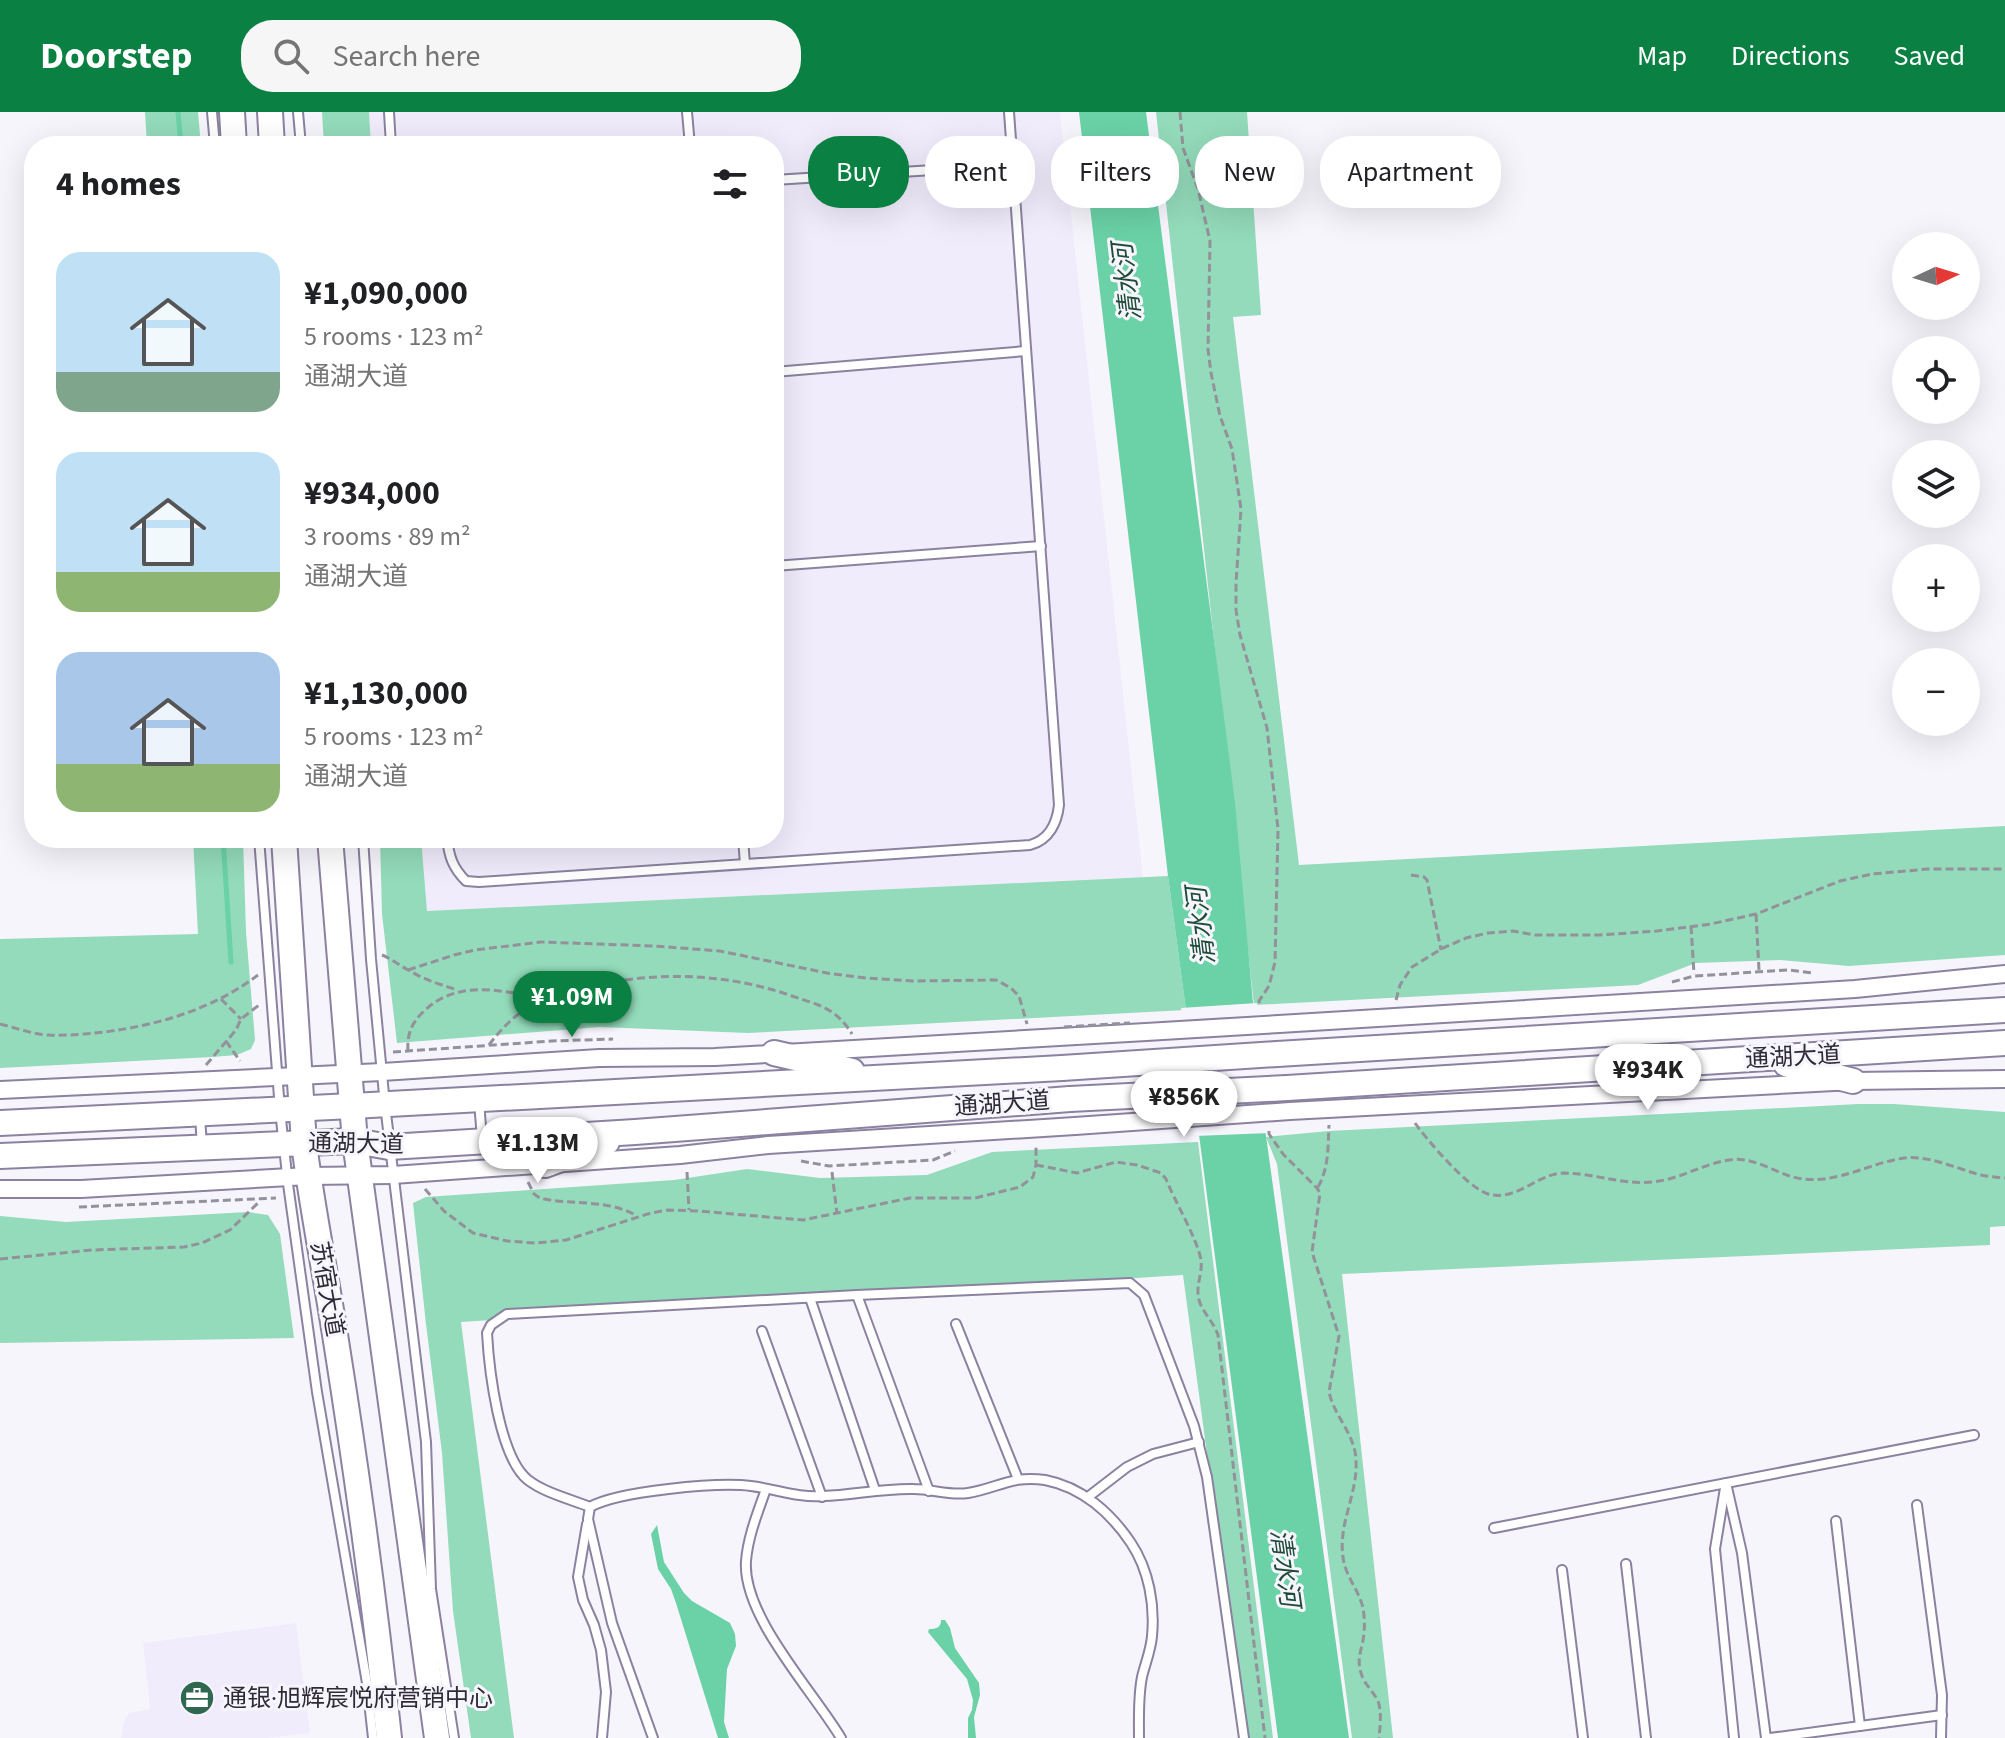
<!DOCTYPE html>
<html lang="en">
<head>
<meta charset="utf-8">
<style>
	:root { --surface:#fff; --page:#f6f6f6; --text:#202124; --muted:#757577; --accent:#0b8043 }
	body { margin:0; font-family:"Source Sans 3","Noto Sans SC",sans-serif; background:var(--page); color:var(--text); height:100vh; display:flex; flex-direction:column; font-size:30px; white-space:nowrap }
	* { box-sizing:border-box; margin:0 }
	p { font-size:26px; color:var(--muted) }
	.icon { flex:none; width:44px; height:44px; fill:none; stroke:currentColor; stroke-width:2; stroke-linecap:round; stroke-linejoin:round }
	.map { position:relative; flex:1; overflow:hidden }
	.details { position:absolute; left:24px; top:24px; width:760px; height:712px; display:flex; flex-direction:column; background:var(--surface); border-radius:32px; box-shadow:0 8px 32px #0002 }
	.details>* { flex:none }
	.banner { position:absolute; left:808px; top:24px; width:760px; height:72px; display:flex; gap:16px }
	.needle { width:52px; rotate:86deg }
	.buttons { position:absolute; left:1892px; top:120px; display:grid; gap:16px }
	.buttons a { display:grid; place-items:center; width:88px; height:88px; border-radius:50%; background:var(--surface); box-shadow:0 8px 32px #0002; font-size:40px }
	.price { position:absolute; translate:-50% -68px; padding:0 18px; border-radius:28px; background:#fff; color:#222; font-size:26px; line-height:52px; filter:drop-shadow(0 2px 4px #0008) }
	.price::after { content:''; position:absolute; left:50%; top:48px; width:24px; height:18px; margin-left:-12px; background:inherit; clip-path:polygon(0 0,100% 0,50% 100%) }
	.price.selected { background:var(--accent); color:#fff }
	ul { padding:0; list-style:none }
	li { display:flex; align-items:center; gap:24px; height:200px; padding:0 32px }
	li span { display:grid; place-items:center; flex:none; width:224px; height:160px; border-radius:24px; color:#555 }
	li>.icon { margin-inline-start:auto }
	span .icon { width:96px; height:96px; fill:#fffc; stroke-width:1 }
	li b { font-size:34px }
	h2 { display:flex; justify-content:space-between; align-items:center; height:96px; padding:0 32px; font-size:34px }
	.pill { padding:0 28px; border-radius:32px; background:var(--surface); box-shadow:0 8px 32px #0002; font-size:28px; line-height:72px }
	.pill.selected { background:var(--accent); color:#fff }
	header { display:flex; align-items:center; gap:48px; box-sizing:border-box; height:112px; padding:0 40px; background:var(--accent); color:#fff }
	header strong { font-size:38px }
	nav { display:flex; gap:44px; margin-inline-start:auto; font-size:28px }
	.search { width:560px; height:72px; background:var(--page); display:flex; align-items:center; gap:20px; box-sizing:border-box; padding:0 28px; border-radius:32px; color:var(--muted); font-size:30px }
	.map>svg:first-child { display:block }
</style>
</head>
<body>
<header>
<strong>Doorstep</strong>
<div class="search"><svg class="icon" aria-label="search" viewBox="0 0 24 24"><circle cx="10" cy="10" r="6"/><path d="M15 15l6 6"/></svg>Search here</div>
<nav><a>Map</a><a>Directions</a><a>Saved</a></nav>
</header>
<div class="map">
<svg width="2005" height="1626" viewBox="0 0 2005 1626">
	<rect width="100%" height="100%" fill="#f7f5fc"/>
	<g fill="#f1ecfc">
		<polygon points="369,0 1060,0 1143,765 427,799 421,726 774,726 774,34 371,34"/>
		<polygon points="296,1511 310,1621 268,1626 121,1626 124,1609 129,1601 150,1597 143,1531"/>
	</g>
	<g fill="#93dbba">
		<polygon points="145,0 198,0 201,34 147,34"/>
		<polygon points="322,0 369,0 371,34 324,34"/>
		<polygon points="1156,0 1247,0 1261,203 1233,205 1299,753 2005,714 2005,843 1849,854 1780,848 1696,851 1638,873 1254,893"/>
		<polygon points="193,726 243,726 246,820 255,928 251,937 237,943 212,945 0,956 0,827 198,822"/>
		<polygon points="380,726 421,726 427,799 1168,764 1186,898 748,921 600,915 397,931 382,802"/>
		<polygon points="1859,992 1894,992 2005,1000 2005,1114 1990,1115 1990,1133 1342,1162 1393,1626 1352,1626 1277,1052 1266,1025 1329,1019"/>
		<polygon points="1198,1030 1273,1626 1245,1626 1183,1163 461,1210 514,1626 471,1626 453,1499 442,1341 426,1212 413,1091 426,1085 674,1068 747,1057 820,1066 927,1063 992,1040"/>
		<polygon points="248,1100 268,1103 280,1122 294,1226 0,1231 0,1104 66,1110"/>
	</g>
	<g fill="#6ad2a6">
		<polygon points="1079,0 1146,0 1235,691 1263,1002 1349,1626 1278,1626 1195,992 1186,898 1168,764"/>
		<polygon points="657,1413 664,1450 684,1481 692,1489 730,1511 735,1522 736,1534 727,1557 724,1610 729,1626 718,1626 676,1491 671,1477 658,1457 651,1422"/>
		<path d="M941 1508H945L950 1516 955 1536 979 1571 980 1583 974 1605 976 1626H968V1606L972 1598 973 1588 967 1567 928 1520 929 1517C936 1517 941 1516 941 1508Z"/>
	</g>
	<polygon fill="#f7f5fc" points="1257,891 1270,1021 1195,1024 1181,896"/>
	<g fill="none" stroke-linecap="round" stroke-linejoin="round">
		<g stroke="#6ad2a6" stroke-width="5">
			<polyline points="178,0 181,34"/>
			<polyline points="223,726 231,850"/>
		</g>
		<g stroke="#8b82a0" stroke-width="12">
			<g id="lane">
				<polyline points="212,0 215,34"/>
				<polyline points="298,0 301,34"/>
				<polyline points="389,0 391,34"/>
				<polyline points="687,0 690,34"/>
				<polyline points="774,68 1013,53"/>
				<polyline points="774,260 1026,239"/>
				<polyline points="774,454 1041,434"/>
				<polyline points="259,726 280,998 288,1072 317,1280 367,1571 373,1626"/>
				<polyline points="363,726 371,847 385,993 426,1330 431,1477 454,1626"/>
				<path d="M447 726C449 745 453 756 466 769L479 770 1030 733C1049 728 1057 711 1059 693L1009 0"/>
				<polyline points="743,726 745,752"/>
				<polyline points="479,989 482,1027"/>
				<polyline points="200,1004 202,1034"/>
				<polyline points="857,1183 929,1379"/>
				<polyline points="810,1186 875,1378"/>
				<polyline points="956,1212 1018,1367"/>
				<polyline points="762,1219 822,1385"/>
				<polyline points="1726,1371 1742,1441 1766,1626"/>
				<polyline points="1725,1376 1715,1437 1734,1626"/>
				<path d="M766 1377C758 1400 748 1424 746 1449 742 1504 813 1579 841 1626"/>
				<polyline points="1088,1385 1127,1355 1153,1342 1199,1330"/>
				<polyline points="1917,1393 1942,1583 1941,1626"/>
				<path d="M590 1395C570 1387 545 1381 528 1368 499 1345 489 1257 487 1221L491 1213 507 1202 857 1183 1130 1171 1144 1183 1194 1314 1207 1365 1244 1626"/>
				<polyline points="1836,1409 1860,1614"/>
				<polyline points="587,1412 578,1465 583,1488 594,1513 601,1538 606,1580 602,1626"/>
				<polyline points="1494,1416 1974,1323"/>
				<polyline points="1626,1452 1646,1626"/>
				<polyline points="1562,1458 1583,1626"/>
				<path d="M653 1626 612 1511 588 1407 590 1395C618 1379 718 1370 751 1374 776 1377 798 1386 823 1384 854 1383 883 1376 914 1377 932 1377 950 1384 968 1381 998 1376 1012 1363 1045 1368 1082 1375 1111 1401 1131 1431 1149 1458 1155 1493 1152 1524 1151 1538 1145 1552 1142 1565 1138 1585 1139 1606 1139 1626"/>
				<polyline points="1770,1626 1942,1603"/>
			</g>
		</g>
		<g stroke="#8b82a0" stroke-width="20">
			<g id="street">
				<polyline points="1279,912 1855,877 2005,862"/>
				<polyline points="0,978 382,960 599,946 715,945 1146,920"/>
				<polyline points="1290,999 1853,969 2005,967"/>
				<polyline points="0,1077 81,1077 308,1064 393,1063 680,1043 768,1033 1075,1014"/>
			</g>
		</g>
		<g stroke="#8b82a0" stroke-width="28">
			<g id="primary">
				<polyline points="232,0 234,34"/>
				<polyline points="270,0 272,34"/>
				<path d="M284 726 304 1031C312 1097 326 1163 336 1229 357 1361 375 1493 389 1626"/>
				<polyline points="330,726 355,1029 437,1626"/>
				<polyline points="774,941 852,959"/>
				<polyline points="1277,942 2005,898"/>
				<polyline points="1786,952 1853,969"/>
				<polyline points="1287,976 2005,931"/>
				<polyline points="0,1011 352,994 1062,956"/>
				<polyline points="0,1044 355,1029 389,1035 635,1020 1070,987"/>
				<polyline points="545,1053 607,1030"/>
			</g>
		</g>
		<g stroke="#93919a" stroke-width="3" stroke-dasharray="8 4" stroke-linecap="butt">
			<polyline points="1180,0 1183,36 1198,77 1210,129 1208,237 1211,261 1220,304 1232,337 1241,397 1236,471 1236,498 1240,523 1267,616 1278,717 1275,850 1269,874 1259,889 1260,895"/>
			<polyline points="1411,763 1424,765 1427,768 1441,838"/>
			<polyline points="1756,802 1759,858"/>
			<polyline points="1691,814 1694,862"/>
			<path d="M382 843C392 847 400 854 410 859 425 868 441 873 458 878"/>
			<polyline points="408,858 454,843 475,838 541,830 654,834 720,839 827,861 866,866 913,869 996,868 1011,876 1019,884 1027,912"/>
			<polyline points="1672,870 1694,864 1788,858 1814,861"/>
			<polyline points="221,887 241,907"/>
			<polyline points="1396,888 1400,873 1412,855 1443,836 1466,826 1488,821 1513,819 1535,823 1600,823 1657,819 1711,812 1756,802 1840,769 1872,762 1928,757 2005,757"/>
			<path d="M0 912C16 916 32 922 48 923 67 924 85 922 104 920 159 913 213 897 258 863"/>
			<polyline points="226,929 240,949"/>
			<path d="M489 933C503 914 518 900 539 889 549 883 563 882 574 878 647 859 721 859 792 884 819 893 836 896 852 922"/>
			<path d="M408 939C407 922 411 912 423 900 455 868 500 877 540 887"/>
			<polyline points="393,940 552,929 613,927"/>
			<polyline points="206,953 236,918 241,907 259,893"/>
			<path d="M1415 1011C1427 1028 1468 1076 1488 1082 1516 1090 1537 1062 1563 1061 1593 1061 1622 1073 1653 1070 1680 1067 1703 1052 1729 1048 1755 1043 1779 1065 1804 1067 1839 1071 1870 1051 1904 1046 1930 1043 1957 1057 1981 1063 1989 1065 1997 1065 2005 1066"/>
			<path d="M1269 1019V1022L1283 1042 1317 1076 1320 1081 1312 1140 1339 1224 1329 1280C1334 1304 1355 1322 1356 1348 1358 1382 1338 1411 1343 1445 1345 1464 1359 1478 1363 1496 1365 1508 1365 1521 1362 1533 1360 1542 1358 1548 1360 1557 1363 1572 1372 1577 1378 1589 1382 1600 1380 1615 1379 1626"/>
			<polyline points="801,1049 829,1054 933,1048 955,1039"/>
			<path d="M1036 1053 1077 1061 1116 1050 1137 1053 1161 1061 1166 1067C1175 1090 1197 1126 1201 1148 1203 1163 1194 1175 1200 1191 1205 1203 1214 1211 1218 1223L1265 1626"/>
			<polyline points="687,1060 689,1098"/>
			<polyline points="832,1060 837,1102"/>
			<path d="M528 1070 534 1082 540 1086C573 1094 606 1086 637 1104"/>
			<path d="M1318 1075C1329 1056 1328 1034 1329 1013"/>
			<polyline points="425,1077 444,1099 473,1121 507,1129 535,1131 566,1128 651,1101 668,1098 698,1099 803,1108 910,1086 975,1086 1020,1075 1033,1065 1036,1053 1036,1032"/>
			<polyline points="79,1095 276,1086"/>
			<polyline points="0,1147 92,1138 184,1135 202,1131 230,1118 260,1089"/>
		</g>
		<use href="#lane" stroke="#fff" stroke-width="8"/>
		<use href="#street" stroke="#fff" stroke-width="16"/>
		<use href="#primary" stroke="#fff" stroke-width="24"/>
		<g stroke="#8b82a0" stroke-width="20" stroke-linecap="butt">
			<g id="street-bridge">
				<polyline points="1146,920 1279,912"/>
				<polyline points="1075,1014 1290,999"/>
			</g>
		</g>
		<g stroke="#8b82a0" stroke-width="28" stroke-linecap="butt">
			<g id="primary-bridge">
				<polyline points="1062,956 1277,942"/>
				<polyline points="1070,987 1287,976"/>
			</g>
		</g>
		<polyline stroke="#93919a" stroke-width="3" stroke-dasharray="8 4" stroke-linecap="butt" points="1064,915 1130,911"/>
		<use href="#street-bridge" stroke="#fff" stroke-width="16"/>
		<use href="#primary-bridge" stroke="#fff" stroke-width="24"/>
	</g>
	<defs>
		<g id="office-disc" transform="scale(1.8)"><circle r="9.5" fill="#2f6850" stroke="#f7f5fc"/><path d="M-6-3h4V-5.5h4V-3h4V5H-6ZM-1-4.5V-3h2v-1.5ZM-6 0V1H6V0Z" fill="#fff"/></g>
	</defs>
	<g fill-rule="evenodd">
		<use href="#office-disc" x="197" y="1586"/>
	</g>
	<g text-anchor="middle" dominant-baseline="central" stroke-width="6" stroke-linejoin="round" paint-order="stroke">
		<g font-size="24" fill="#2e2b37" stroke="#f7f5fc">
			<text transform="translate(1793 945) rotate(-3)">通湖大道</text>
			<text transform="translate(1002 992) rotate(-4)">通湖大道</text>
			<text transform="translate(356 1032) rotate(1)">通湖大道</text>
			<text transform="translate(327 1177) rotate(80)">苏宿大道</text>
		</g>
		<g font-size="24" fill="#2e2b37" stroke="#f7f5fc" text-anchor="start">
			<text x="223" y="1586">通银·旭辉宸悦府营销中心</text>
		</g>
		<g font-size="26" font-style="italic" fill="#1f4c39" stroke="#f7f5fc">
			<text transform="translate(1127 170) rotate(-97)">清水河</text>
			<text transform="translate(1201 814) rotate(-97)">清水河</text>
			<text transform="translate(1285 1456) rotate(82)">清水河</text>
		</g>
	</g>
</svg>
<div class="buttons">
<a><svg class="needle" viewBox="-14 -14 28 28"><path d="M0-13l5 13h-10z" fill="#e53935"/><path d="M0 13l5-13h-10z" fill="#757577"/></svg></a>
<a><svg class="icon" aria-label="locate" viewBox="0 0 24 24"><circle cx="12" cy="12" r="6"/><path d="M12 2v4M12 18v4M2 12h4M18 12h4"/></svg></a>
<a><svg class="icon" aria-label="layers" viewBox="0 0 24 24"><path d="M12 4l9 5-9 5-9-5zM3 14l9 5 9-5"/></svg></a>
<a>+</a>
<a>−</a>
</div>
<b class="price selected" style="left:572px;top:927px">¥1.09M</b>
<b class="price" style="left:1648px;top:1000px">¥934K</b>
<b class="price" style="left:1184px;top:1027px">¥856K</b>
<b class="price" style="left:538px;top:1073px">¥1.13M</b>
<div class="banner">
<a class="pill selected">Buy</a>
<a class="pill">Rent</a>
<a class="pill">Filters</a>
<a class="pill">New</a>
<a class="pill">Apartment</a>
</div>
<section class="details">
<h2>4 homes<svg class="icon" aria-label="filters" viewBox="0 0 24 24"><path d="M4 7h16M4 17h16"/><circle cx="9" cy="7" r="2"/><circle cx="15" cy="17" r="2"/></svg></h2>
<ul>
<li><span style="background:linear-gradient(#bfe0f5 75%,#7fa58c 0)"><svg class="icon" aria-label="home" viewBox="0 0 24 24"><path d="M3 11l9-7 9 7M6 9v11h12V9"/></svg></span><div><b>¥1,090,000</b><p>5 rooms · 123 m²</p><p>通湖大道</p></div></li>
<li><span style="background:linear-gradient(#bfe0f5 75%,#8fb573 0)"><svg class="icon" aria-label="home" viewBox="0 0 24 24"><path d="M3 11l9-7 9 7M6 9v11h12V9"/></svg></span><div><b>¥934,000</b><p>3 rooms · 89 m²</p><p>通湖大道</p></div></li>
<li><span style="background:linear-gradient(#a9c7e8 70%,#8fb573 0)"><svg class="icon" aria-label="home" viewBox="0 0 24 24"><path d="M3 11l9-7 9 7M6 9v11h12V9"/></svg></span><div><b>¥1,130,000</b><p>5 rooms · 123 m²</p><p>通湖大道</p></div></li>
</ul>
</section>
</div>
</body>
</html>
